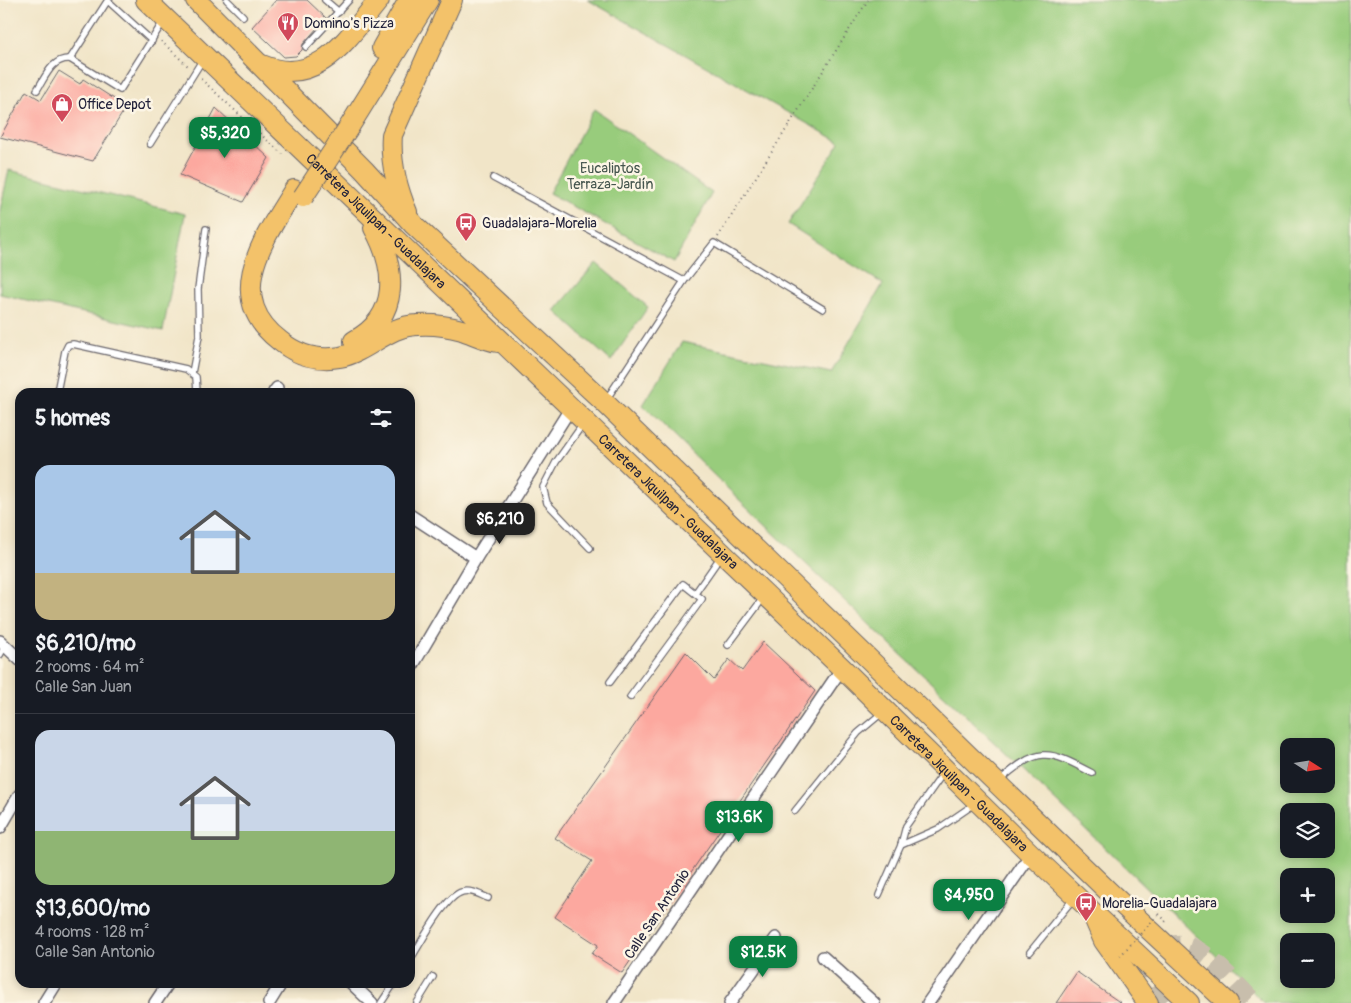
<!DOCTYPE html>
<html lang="en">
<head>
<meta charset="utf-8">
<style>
	:root { --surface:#171b24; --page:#242831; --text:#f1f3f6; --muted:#9ea1a6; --line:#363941; --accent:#0b8043 }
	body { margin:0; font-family:Pangolin,sans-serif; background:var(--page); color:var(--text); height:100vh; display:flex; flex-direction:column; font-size:19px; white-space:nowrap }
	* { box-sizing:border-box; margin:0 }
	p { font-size:16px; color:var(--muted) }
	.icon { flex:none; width:28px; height:28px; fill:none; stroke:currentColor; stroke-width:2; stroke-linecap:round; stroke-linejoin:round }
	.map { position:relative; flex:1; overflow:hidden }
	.side { position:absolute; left:15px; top:388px; width:400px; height:600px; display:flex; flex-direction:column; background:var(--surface); border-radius:15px; box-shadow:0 2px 8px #0003 }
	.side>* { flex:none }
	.needle { width:32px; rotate:102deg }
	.tools { position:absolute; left:1280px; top:738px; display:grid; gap:10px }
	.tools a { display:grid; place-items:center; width:55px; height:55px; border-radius:10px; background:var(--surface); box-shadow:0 2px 8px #0003; font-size:25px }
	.price { position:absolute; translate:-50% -42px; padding:0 11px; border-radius:10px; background:var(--accent); color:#fff; font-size:16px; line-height:32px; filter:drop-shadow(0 1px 2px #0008) }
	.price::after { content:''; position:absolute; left:50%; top:30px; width:15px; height:11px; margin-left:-8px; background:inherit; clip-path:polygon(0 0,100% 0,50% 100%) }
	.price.selected { background:#222; color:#fff }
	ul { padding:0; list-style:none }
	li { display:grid; align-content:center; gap:10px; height:265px; padding:0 20px }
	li+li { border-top:1px solid var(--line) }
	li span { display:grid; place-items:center; height:155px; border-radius:15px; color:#555 }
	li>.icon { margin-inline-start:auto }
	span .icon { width:90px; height:90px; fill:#fffc; stroke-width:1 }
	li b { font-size:21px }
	h2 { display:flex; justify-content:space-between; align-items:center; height:60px; padding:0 20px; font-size:21px }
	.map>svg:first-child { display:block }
</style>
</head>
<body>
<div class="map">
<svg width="1351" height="1003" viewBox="0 0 1351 1003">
	<rect width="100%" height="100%" fill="#fcf5e5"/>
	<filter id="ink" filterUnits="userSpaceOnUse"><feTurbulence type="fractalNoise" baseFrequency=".02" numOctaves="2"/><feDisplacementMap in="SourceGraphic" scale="10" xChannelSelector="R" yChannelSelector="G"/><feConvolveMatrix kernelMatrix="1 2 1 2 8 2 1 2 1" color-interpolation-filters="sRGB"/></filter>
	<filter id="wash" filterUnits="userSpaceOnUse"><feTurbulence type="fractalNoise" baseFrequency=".0096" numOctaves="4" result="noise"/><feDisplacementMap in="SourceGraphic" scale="20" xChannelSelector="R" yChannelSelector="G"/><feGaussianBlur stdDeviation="1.12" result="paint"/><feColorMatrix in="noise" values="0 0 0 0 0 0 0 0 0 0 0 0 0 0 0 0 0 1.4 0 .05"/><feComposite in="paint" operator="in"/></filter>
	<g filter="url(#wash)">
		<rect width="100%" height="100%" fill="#f1e5c8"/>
		<g fill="#98cc7c" stroke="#5d775c" fill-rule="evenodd">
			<path d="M588 0H1351V1003H1264C1061 800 846 608 643 405L682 342 831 373 883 284 788 224 840 142ZM1289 746H1326V784H1289ZM1289 811H1326V849H1289ZM1289 876H1326V914H1289ZM1289 941H1326V979H1289Z"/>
			<polygon points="594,109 712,193 674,262 549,193"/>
			<polygon points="9,170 185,214 163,331 0,294 0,210"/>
			<polygon points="596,263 648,307 611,361 555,311"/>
		</g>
		<g id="blocks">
			<g fill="#fca89f">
				<polygon points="276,0 307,0 326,18 303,44 302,50 296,56 284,57 252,27"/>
				<polygon points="59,71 80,84 83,79 119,102 116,107 123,112 93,161 0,137 26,91 41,100"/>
				<polygon points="216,108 269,158 243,202 180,175"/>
				<polygon points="763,642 815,691 622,973 592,954 598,945 555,917 592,861 555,838 686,652 714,680 729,659 742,671"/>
				<polygon points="1077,972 1102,990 1121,1003 1056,1003"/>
			</g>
		</g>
	</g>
	<g filter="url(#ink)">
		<use href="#blocks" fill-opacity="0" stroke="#6a666c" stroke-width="1"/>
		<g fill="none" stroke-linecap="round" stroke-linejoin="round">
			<path stroke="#c8beac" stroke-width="20" stroke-dasharray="20 10" stroke-linecap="butt" d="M1164 1003C1160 999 1154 994 1152 988 1140 966 1164 939 1187 946 1209 952 1237 987 1254 1003"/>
			<g stroke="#6a666c" stroke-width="8">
				<g id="lane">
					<polyline points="227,0 243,16"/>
					<polyline points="325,0 339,12"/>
					<polyline points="108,1 152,41"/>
					<polyline points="306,47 349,0"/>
					<polyline points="70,59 108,0"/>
					<path d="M37 90C46 76 52 58 70 59L120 90 163 22"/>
					<polyline points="150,144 203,59"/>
					<polyline points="493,178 684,281"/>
					<polyline points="192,373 199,336 198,289 206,229"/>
					<polyline points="57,392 65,351 68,345 73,344 186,369 196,377 197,392"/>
					<polyline points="606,400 684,281 714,243 823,309"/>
					<polyline points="583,424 556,462 543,487 547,503 590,548"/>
					<polyline points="696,592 721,556"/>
					<polyline points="728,645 764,597"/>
					<polyline points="0,655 5,646"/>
					<polyline points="610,682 683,584 702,599 630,697"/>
					<path d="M998 782C1039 746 1047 749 1092 773"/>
					<polyline points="795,811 858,733 883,712"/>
					<polyline points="901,845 938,829 976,803"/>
					<polyline points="879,895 901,845 906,826 944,772"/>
					<polyline points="1030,952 1074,898"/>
					<path d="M410 960C420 945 445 896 462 892 471 889 480 895 488 898"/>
					<polyline points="381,1003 395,982"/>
					<polyline points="417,1003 433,977"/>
				</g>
			</g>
			<g stroke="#6a666c" stroke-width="14">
				<g id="street">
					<polyline points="274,392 277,388"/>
					<polyline points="410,515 476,558"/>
					<polyline points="0,641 20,660"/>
					<polyline points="410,670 476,558 570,409"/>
					<polyline points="0,828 20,794"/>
					<polyline points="823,957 874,1003"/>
					<polyline points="350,982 372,1003"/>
					<polyline points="44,1003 57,982"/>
					<polyline points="155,1003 169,982"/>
					<polyline points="269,1003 282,982"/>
					<polyline points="614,1003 842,668"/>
					<polyline points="730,1003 776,938"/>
					<polyline points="928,1003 1031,854"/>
				</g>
			</g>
			<g stroke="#6a666c" stroke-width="22">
				<g id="highway">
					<path id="s1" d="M146 0 842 668 1031 854 1189 1003"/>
					<polyline points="196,0 364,170 414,225 605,403 1108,891 1228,1003"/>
					<polyline points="382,48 409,0"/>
					<path d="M262 65C318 89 348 37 379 0"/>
					<polyline points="349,127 428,0"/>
					<path d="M294 190C265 237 221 296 280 341 297 355 318 361 340 357 368 352 387 326 417 325 431 324 448 326 462 330 474 334 485 340 498 342"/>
					<path d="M407 212C397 188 390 161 392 135L452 0"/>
					<path d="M354 341C401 316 396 268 374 228"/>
					<polyline points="1095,920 1104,941 1148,1003"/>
				</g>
			</g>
			<g stroke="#6a666c" stroke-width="2" stroke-dasharray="1 4" stroke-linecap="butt">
				<polyline points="161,41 189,67"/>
				<polyline points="201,79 282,154"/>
				<polyline points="718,237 868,0"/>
				<polyline points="1159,914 1166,921 1164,923"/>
			</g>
			<use href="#lane" stroke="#fff" stroke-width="5.5"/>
			<use href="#street" stroke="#fff" stroke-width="11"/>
			<use href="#highway" stroke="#f3c26a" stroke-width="20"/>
			<g stroke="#6a666c" stroke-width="22" stroke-linecap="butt">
				<polyline id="highway-bridge" points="303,197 349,127"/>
			</g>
			<polyline stroke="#6a666c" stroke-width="2" stroke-dasharray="1 4" stroke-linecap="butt" points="1120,956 1159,914"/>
			<use href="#highway-bridge" stroke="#f3c26a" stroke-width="20"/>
		</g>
	</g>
	<defs>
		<g id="restaurant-pin" transform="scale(1.125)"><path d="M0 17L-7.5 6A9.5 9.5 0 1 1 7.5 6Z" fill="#d1495b" stroke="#fcf5e5"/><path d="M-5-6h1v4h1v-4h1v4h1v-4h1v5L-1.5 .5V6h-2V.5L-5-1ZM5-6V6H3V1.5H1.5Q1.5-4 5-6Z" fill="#fff"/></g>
		<g id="shop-pin" transform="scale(1.125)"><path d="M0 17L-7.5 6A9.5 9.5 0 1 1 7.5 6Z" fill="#d1495b" stroke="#fcf5e5"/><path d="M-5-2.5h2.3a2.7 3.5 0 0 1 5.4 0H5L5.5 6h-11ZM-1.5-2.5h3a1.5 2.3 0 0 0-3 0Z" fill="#fff"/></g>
		<g id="bus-pin" transform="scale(1.125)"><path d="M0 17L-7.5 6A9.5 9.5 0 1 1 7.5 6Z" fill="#d1495b" stroke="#fcf5e5"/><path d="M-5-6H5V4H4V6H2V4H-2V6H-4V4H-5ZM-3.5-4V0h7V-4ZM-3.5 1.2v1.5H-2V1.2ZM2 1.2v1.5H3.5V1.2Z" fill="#fff"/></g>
	</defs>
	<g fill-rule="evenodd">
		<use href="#restaurant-pin" x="288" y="23"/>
		<use href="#shop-pin" x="62" y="104"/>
		<use href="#bus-pin" x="466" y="223"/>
		<use href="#bus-pin" x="1086" y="903"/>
	</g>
	<g text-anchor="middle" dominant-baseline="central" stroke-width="5" stroke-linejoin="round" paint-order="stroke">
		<g font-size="14" fill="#22223b" stroke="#fcf5e5" text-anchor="start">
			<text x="304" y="23">Domino's Pizza</text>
			<text x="78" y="104">Office Depot</text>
			<text x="482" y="223">Guadalajara-Morelia</text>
			<text x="1102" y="903">Morelia-Guadalajara</text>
		</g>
		<g font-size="14" fill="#45554e" stroke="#fcf5e5">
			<text x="610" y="168">Eucaliptos<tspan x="610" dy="16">Terraza-Jardín</tspan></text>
		</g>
		<g font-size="14" fill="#22223b" stroke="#fcf5e5">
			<text stroke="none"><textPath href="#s1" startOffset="319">Carretera Jiquilpan - Guadalajara</textPath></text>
			<text stroke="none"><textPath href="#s1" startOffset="724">Carretera Jiquilpan - Guadalajara</textPath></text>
			<text stroke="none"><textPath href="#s1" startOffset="1129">Carretera Jiquilpan - Guadalajara</textPath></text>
			<text transform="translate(657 914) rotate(-56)">Calle San Antonio</text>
		</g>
	</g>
</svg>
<div class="tools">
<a><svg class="needle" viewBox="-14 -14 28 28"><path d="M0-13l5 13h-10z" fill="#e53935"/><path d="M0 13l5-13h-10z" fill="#9ea1a6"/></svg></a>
<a><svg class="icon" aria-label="layers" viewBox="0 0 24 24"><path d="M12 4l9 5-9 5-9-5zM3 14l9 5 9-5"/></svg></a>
<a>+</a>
<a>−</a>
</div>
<b class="price" style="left:225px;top:159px">$5,320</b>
<b class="price selected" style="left:500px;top:545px">$6,210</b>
<b class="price" style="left:739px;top:843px">$13.6K</b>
<b class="price" style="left:969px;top:921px">$4,950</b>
<b class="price" style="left:763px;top:978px">$12.5K</b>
<section class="side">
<h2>5 homes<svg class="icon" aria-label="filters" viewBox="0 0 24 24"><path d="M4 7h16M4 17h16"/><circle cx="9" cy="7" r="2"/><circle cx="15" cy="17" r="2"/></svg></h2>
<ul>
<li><span style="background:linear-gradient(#a9c7e8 70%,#c2b280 0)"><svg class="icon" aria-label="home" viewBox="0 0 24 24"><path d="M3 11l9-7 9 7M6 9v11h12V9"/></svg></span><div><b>$6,210/mo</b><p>2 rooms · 64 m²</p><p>Calle San Juan</p></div></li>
<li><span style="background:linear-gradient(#c9d6e8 65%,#8fb573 0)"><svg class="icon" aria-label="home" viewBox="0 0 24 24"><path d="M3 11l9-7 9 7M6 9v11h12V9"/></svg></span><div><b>$13,600/mo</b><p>4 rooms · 128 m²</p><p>Calle San Antonio</p></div></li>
</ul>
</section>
</div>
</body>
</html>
